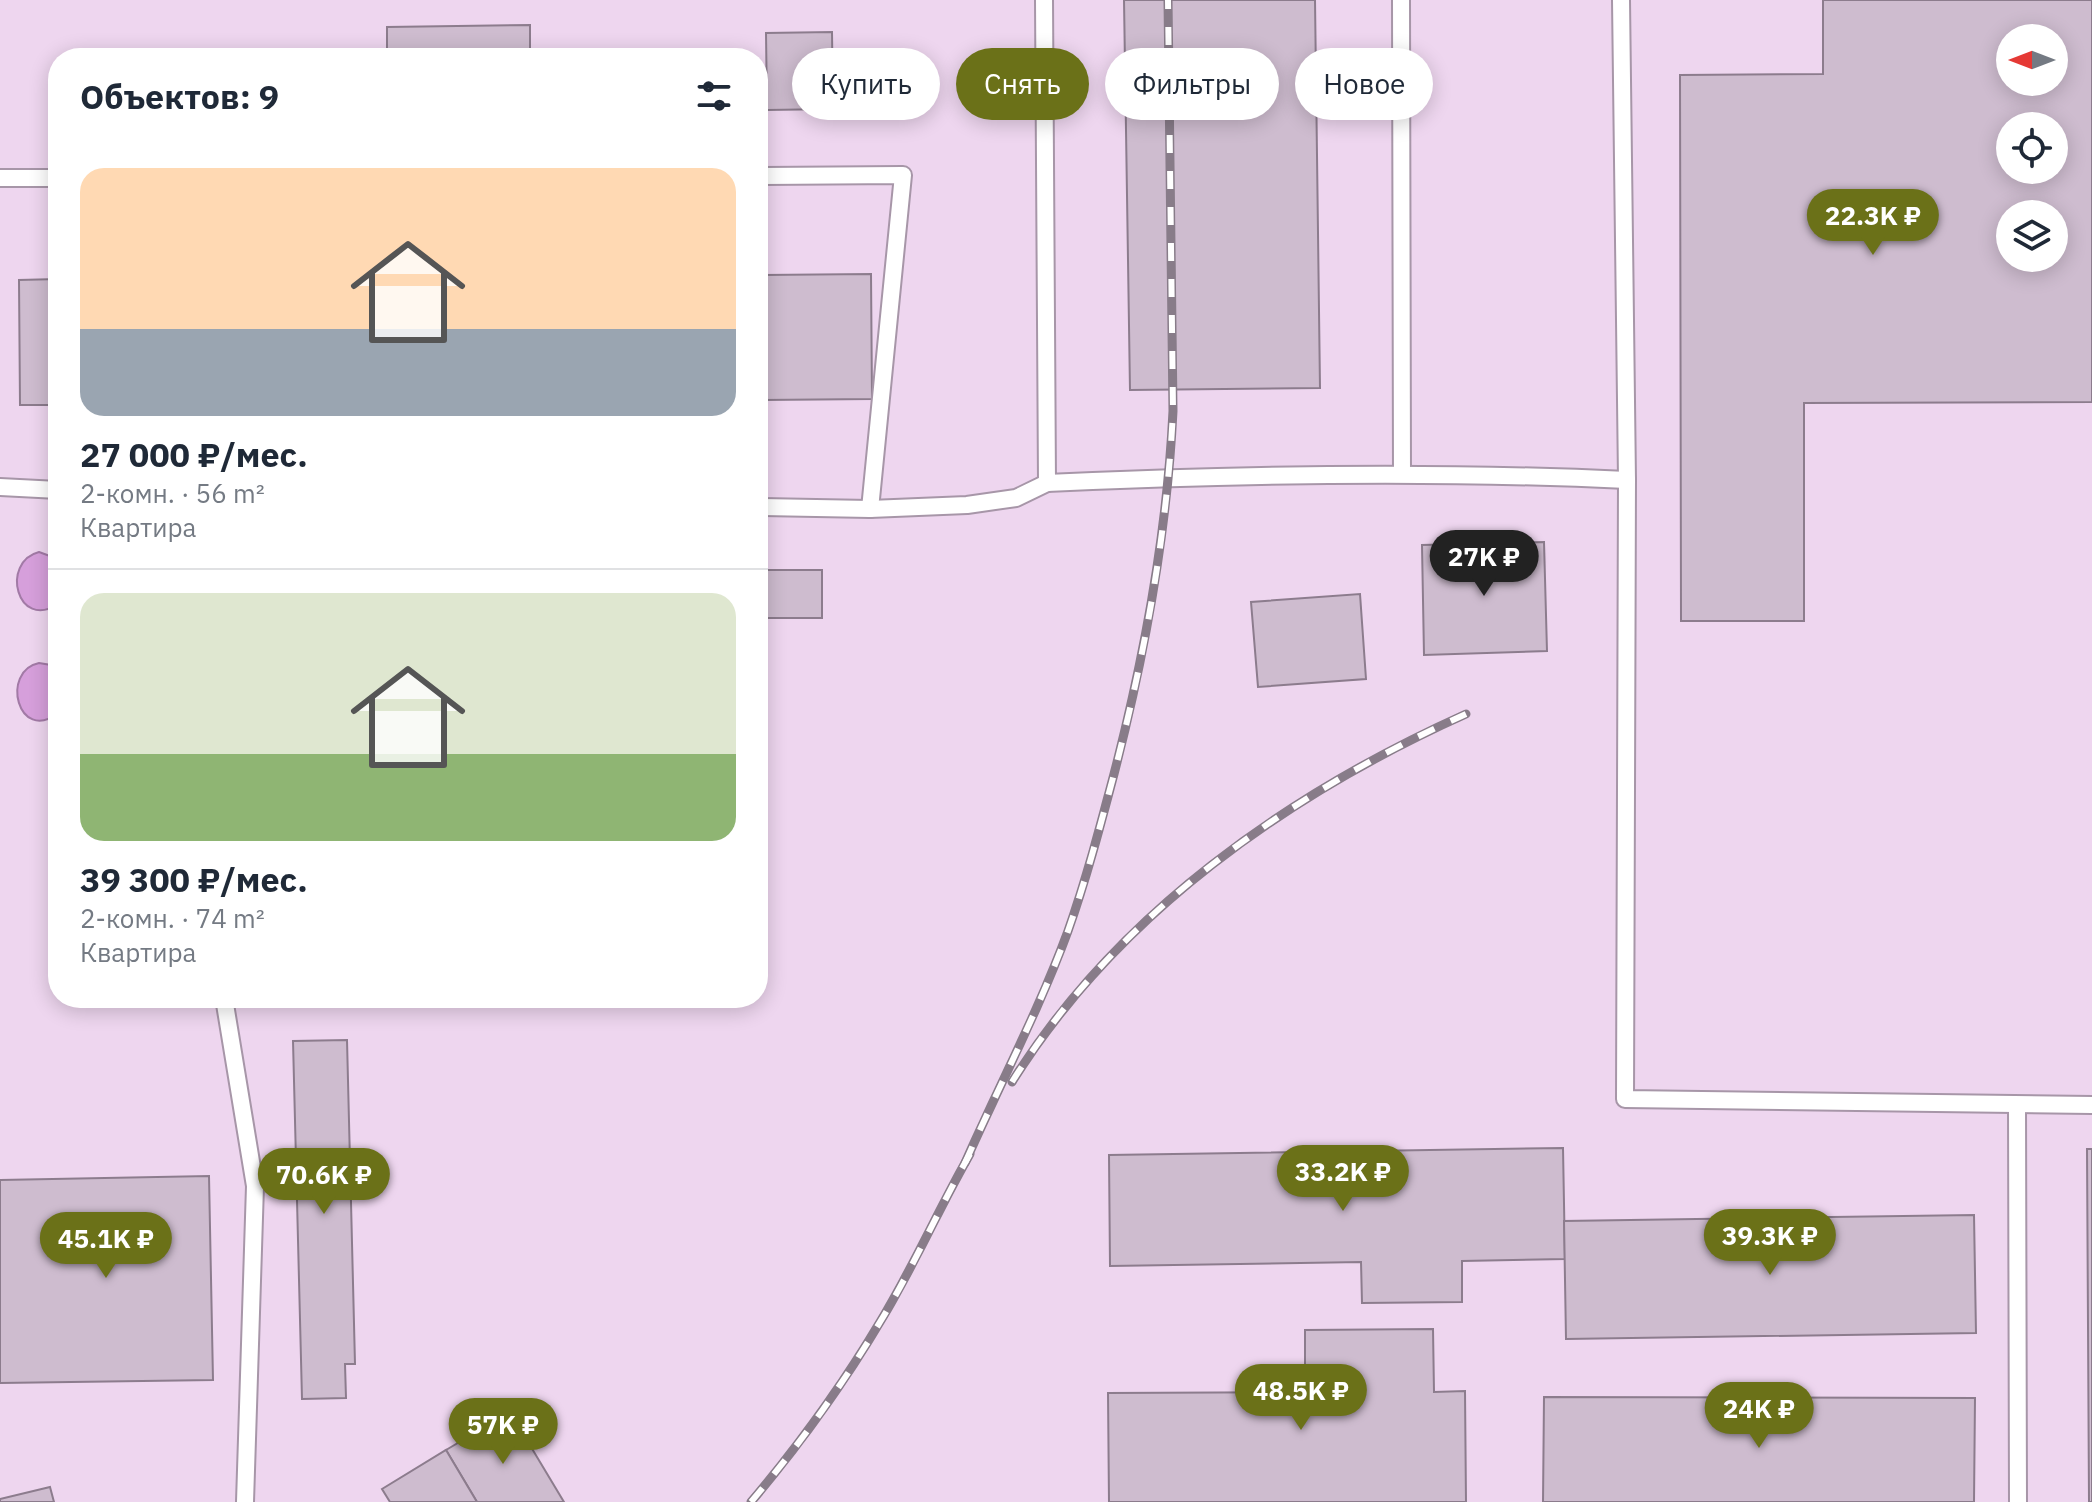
<!DOCTYPE html>
<html lang="ru">
<head>
<meta charset="utf-8">
<style>
	:root { --surface:#fff; --page:#f6f6f7; --text:#1f2937; --muted:#747a83; --line:#e0e1e3; --accent:#6b7118 }
	body { margin:0; font-family:"IBM Plex Sans",sans-serif; background:var(--page); color:var(--text); height:100vh; display:flex; flex-direction:column; font-size:30px; white-space:nowrap }
	* { box-sizing:border-box; margin:0 }
	p { font-size:26px; color:var(--muted) }
	.icon { flex:none; width:44px; height:44px; fill:none; stroke:currentColor; stroke-width:2; stroke-linecap:round; stroke-linejoin:round }
	.map { position:relative; flex:1; overflow:hidden }
	.drawer { position:absolute; left:48px; top:48px; width:720px; height:960px; display:flex; flex-direction:column; background:var(--surface); border-radius:32px; box-shadow:0 4px 20px #0003 }
	.drawer>* { flex:none }
	.banner { position:absolute; left:792px; top:48px; width:760px; height:72px; display:flex; gap:16px }
	.needle { width:52px; rotate:270deg }
	.tools { position:absolute; left:1996px; top:24px; display:grid; gap:16px }
	.tools a { display:grid; place-items:center; width:72px; height:72px; border-radius:50%; background:var(--surface); box-shadow:0 4px 20px #0003; font-size:40px }
	.price { position:absolute; translate:-50% -68px; padding:0 18px; border-radius:28px; background:var(--accent); color:#fff; font-size:26px; line-height:52px; filter:drop-shadow(0 2px 4px #0008) }
	.price::after { content:''; position:absolute; left:50%; top:48px; width:24px; height:18px; margin-left:-12px; background:inherit; clip-path:polygon(0 0,100% 0,50% 100%) }
	.price.on { background:#222; color:#fff }
	ul { padding:0; list-style:none }
	li { display:grid; align-content:center; gap:16px; height:424px; padding:0 32px }
	li+li { border-top:2px solid var(--line) }
	li span { display:grid; place-items:center; height:248px; border-radius:24px; color:#555 }
	li>.icon { margin-inline-start:auto }
	span .icon { width:144px; height:144px; fill:#fffc; stroke-width:1 }
	li b { font-size:34px }
	h2 { display:flex; justify-content:space-between; align-items:center; height:96px; padding:0 32px; font-size:34px }
	.tag { padding:0 28px; border-radius:36px; background:var(--surface); box-shadow:0 4px 20px #0003; font-size:28px; line-height:72px }
	.tag.on { background:var(--accent); color:#fff }
	.map>svg:first-child { display:block }
</style>
</head>
<body>
<div class="map">
<svg width="2092" height="1502" viewBox="0 0 2092 1502">
	<rect width="100%" height="100%" fill="#f5e3f6"/>
	<path fill="#eed6ef" fill-rule="evenodd" d="M0 0H2092V1502H0ZM2010 38H2054V82H2010ZM58 58H758V998H58ZM2010 126H2054V170H2010ZM2010 214H2054V258H2010Z"/>
	<g fill="#d69fdb" stroke="#a27aa6" stroke-width="2">
		<path d="M39 552 58 559V604C17 631 0 562 39 552Z"/>
		<path d="M39 663 51 665 58 670V713C18 744 0 671 39 663Z"/>
	</g>
	<g fill="#cebccf" stroke="#8c7c8d" stroke-width="2" fill-rule="evenodd">
		<polygon points="1124,0 1315,0 1320,388 1130,390"/>
		<path d="M1823 0H2092V402L1804 403V621H1681L1680 75 1823 74ZM2010 38H2054V82H2010ZM2010 126H2054V170H2010ZM2010 214H2054V258H2010Z"/>
		<polygon points="530,25 530,58 387,58 387,27"/>
		<polygon points="832,32 833,109 767,110 766,33"/>
		<polygon points="871,274 872,399 758,400 758,275"/>
		<polygon points="58,279 58,405 20,405 19,280"/>
		<polygon points="1544,542 1547,651 1424,655 1422,545"/>
		<rect x="767" y="570" width="55" height="48"/>
		<polygon points="1360,594 1366,679 1258,687 1251,602"/>
		<polygon points="347,1040 355,1364 345,1364 346,1398 302,1399 293,1041"/>
		<polygon points="1563,1148 1565,1259 1462,1261 1462,1302 1362,1303 1361,1262 1110,1266 1109,1155"/>
		<polygon points="2087,1149 2092,1149 2092,1502 2089,1502"/>
		<polygon points="209,1176 213,1380 0,1383 0,1180"/>
		<polygon points="1974,1215 1976,1333 1566,1339 1564,1221"/>
		<polygon points="1433,1329 1434,1392 1465,1391 1466,1502 1109,1502 1108,1393 1305,1392 1305,1330"/>
		<polygon points="1544,1397 1975,1398 1974,1502 1543,1502"/>
		<polygon points="510,1412 564,1502 477,1502 446,1450"/>
		<polygon points="446,1450 477,1502 390,1502 382,1489"/>
		<polygon points="50,1487 54,1502 0,1502 0,1499"/>
	</g>
	<g fill="none" stroke-linecap="round" stroke-linejoin="round">
		<g stroke="#a796a8" stroke-width="20">
			<g id="lane">
				<path d="M1044 0 1047 483C1241 474 1433 471 1627 480"/>
				<polyline points="1401,0 1402,473"/>
				<polyline points="1621,0 1627,480 1625,1099 2092,1105"/>
				<polyline points="758,176 903,175 870,509"/>
				<polyline points="0,178 58,178"/>
				<polyline points="0,487 58,490"/>
				<polyline points="758,507 870,509 967,505 1016,498 1047,483"/>
				<polyline points="224,998 255,1186 245,1502"/>
				<polyline points="2017,1106 2018,1502"/>
			</g>
		</g>
		<use href="#lane" stroke="#fff" stroke-width="16"/>
		<g stroke="#887c89" stroke-width="9">
			<g id="rail">
				<path d="M1012 1082C1117 914 1288 794 1466 714"/>
				<path d="M965 1163C999 1086 1039 1010 1068 931 1086 880 1100 827 1114 774 1145 654 1167 534 1173 411L1168 0"/>
				<path d="M751 1502C799 1445 842 1386 880 1322 913 1268 938 1210 970 1154"/>
			</g>
		</g>
		<use href="#rail" stroke="#fff" stroke-width="6" stroke-dasharray="18" stroke-linecap="butt"/>
	</g>
</svg>
<div class="tools">
<a><svg class="needle" viewBox="-14 -14 28 28"><path d="M0-13l5 13h-10z" fill="#e53935"/><path d="M0 13l5-13h-10z" fill="#747a83"/></svg></a>
<a><svg class="icon" aria-label="locate" viewBox="0 0 24 24"><circle cx="12" cy="12" r="6"/><path d="M12 2v4M12 18v4M2 12h4M18 12h4"/></svg></a>
<a><svg class="icon" aria-label="layers" viewBox="0 0 24 24"><path d="M12 4l9 5-9 5-9-5zM3 14l9 5 9-5"/></svg></a>
</div>
<b class="price" style="left:1873px;top:257px">22.3K ₽</b>
<b class="price on" style="left:1484px;top:598px">27K ₽</b>
<b class="price" style="left:1343px;top:1213px">33.2K ₽</b>
<b class="price" style="left:324px;top:1216px">70.6K ₽</b>
<b class="price" style="left:1770px;top:1277px">39.3K ₽</b>
<b class="price" style="left:106px;top:1280px">45.1K ₽</b>
<b class="price" style="left:1301px;top:1432px">48.5K ₽</b>
<b class="price" style="left:1759px;top:1450px">24K ₽</b>
<b class="price" style="left:503px;top:1466px">57K ₽</b>
<div class="banner">
<a class="tag">Купить</a>
<a class="tag on">Снять</a>
<a class="tag">Фильтры</a>
<a class="tag">Новое</a>
</div>
<section class="drawer">
<h2>Объектов: 9<svg class="icon" aria-label="filters" viewBox="0 0 24 24"><path d="M4 7h16M4 17h16"/><circle cx="9" cy="7" r="2"/><circle cx="15" cy="17" r="2"/></svg></h2>
<ul>
<li><span style="background:linear-gradient(#ffd9b3 65%,#9aa5b1 0)"><svg class="icon" aria-label="home" viewBox="0 0 24 24"><path d="M3 11l9-7 9 7M6 9v11h12V9"/></svg></span><div><b>27 000 ₽/мес.</b><p>2-комн. · 56 m²</p><p>Квартира</p></div></li>
<li><span style="background:linear-gradient(#dfe7d0 65%,#8fb573 0)"><svg class="icon" aria-label="home" viewBox="0 0 24 24"><path d="M3 11l9-7 9 7M6 9v11h12V9"/></svg></span><div><b>39 300 ₽/мес.</b><p>2-комн. · 74 m²</p><p>Квартира</p></div></li>
</ul>
</section>
</div>
</body>
</html>
